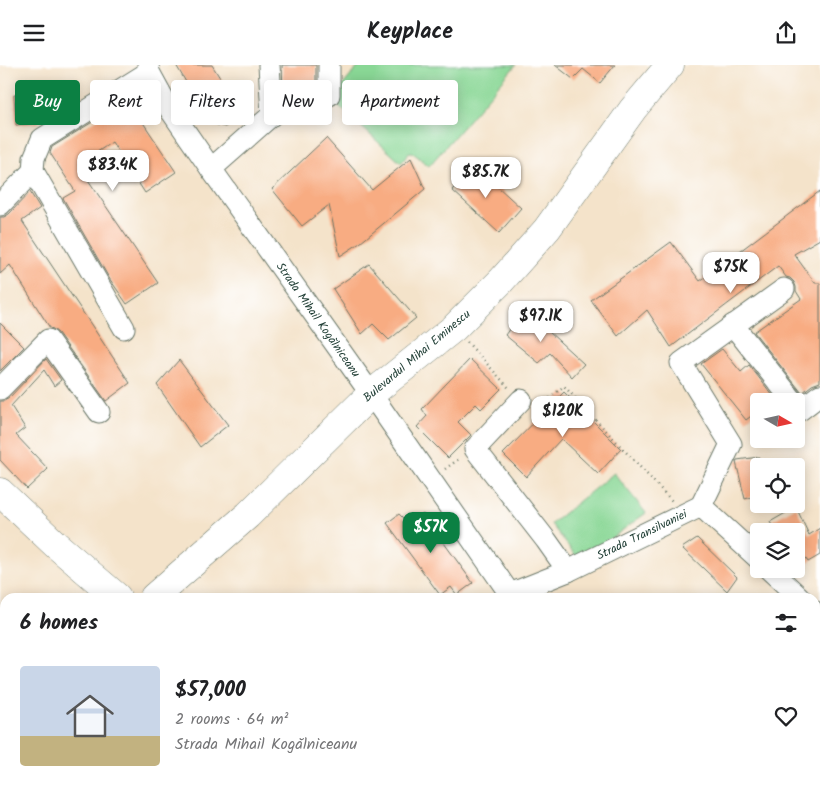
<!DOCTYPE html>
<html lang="en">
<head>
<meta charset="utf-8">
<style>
	:root { --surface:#fff; --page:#f6f6f6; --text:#202124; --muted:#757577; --line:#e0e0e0; --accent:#0b8043 }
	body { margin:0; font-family:Kalam,sans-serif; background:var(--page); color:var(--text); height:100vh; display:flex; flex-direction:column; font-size:19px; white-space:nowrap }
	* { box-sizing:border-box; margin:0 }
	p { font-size:16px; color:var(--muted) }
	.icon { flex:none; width:28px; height:28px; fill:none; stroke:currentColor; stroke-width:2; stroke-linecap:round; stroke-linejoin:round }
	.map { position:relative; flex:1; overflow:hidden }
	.sheet { position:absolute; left:0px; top:528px; width:820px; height:196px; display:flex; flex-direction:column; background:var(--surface); border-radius:15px 15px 0 0; box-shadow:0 2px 12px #0003 }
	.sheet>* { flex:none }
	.hud { position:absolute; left:15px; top:15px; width:500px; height:45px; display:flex; gap:10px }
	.needle { width:32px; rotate:99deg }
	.tools { position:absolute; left:750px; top:328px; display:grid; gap:10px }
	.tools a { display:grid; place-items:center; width:55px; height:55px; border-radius:5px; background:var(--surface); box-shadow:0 2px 12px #0003; font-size:25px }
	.price { position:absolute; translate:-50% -42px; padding:0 11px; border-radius:10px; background:#fff; color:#222; font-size:16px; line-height:32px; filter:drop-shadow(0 1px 2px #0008) }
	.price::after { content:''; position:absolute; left:50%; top:30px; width:15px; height:11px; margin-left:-8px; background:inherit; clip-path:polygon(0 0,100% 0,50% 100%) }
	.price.selected { background:var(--accent); color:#fff }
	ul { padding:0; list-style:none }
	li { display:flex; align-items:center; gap:15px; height:125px; padding:0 20px }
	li+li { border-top:1px solid var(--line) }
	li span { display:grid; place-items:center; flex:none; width:140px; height:100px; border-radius:5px; color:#555 }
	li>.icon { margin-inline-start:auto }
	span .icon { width:60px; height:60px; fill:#fffc; stroke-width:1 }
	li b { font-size:21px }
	h2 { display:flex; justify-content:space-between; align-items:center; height:60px; padding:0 20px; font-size:21px }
	.chip { padding:0 18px; border-radius:5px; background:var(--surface); box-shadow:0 2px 12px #0003; font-size:18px; line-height:45px }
	.chip.selected { background:var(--accent); color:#fff }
	header { display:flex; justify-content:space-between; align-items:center; height:65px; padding:0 20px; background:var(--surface); font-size:22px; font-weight:700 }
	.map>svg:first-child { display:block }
</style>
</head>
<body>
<header><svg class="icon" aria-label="menu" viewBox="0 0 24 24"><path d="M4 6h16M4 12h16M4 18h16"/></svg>Keyplace<svg class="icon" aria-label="share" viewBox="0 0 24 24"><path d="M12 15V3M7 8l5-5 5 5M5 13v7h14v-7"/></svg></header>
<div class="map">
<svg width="820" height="723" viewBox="0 0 820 723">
	<rect width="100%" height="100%" fill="#fff"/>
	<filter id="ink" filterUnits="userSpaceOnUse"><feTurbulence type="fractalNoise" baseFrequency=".02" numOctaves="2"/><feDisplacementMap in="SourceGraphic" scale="10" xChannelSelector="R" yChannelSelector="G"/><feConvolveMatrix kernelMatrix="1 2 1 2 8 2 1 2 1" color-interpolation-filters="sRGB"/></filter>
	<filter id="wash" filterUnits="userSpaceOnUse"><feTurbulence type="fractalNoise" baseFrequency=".0096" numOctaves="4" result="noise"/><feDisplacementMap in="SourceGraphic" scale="20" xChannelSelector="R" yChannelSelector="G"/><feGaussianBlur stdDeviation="1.12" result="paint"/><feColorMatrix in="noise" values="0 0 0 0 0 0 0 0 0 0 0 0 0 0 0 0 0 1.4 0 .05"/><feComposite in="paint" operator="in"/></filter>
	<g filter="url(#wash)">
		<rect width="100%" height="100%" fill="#f4e3ca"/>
		<g fill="#89d795" stroke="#548a64">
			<polygon points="360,0 516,0 429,101 412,87 410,87 401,98 331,34"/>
			<polygon points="614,408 646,448 580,496 551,459"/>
			<polygon points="242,719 278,719 282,723 241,723"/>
		</g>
		<g id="blocks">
			<g fill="#f8ac82">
				<polygon points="176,0 212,0 243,50 225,62 210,58"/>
				<polygon points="282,0 316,0 316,30 318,36 319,53 284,54 284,49"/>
				<polygon points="555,0 615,0 600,18 583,4 573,14"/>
				<polygon points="37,28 39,58 16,60 14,30"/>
				<polygon points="128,35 176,107 145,128 112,77 78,100 158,218 127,239 109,213 63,133 75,126 50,88 52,82"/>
				<polygon points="326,73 372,125 411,93 425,124 360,178 340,191 329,140 302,161 272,124"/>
				<polygon points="474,100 521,143 499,168 452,125"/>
				<polygon points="820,126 820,174 794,189 815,218 820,218 820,317 812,320 802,328 754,267 801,234 796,226 796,222 794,217 790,213 786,212 778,201 671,282 647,245 618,271 591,235 671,177 700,216"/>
				<polygon points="30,127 40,143 22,156 130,318 106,336 58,268 53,264 50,263 10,200 0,209 0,152 4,152 9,149"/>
				<polygon points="369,199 416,253 389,275 373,259 362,269 333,224"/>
				<polygon points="524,244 584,299 572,312 550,288 539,298 505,270"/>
				<polygon points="0,258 24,282 0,306"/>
				<polygon points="722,284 741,307 749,300 777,336 759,336 759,345 746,355 701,299"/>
				<polygon points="46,294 61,315 54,321 44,305 11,341 25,363 16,370 48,404 27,424 0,395 0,336 4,336 9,333"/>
				<polygon points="470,294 501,324 481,344 476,339 458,357 471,370 448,393 417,362 427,351 422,344"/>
				<polygon points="179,295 228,360 200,382 157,320"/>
				<polygon points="564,327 621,384 598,409 561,374 526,412 503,389"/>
				<polygon points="759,392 759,430 745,434 736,397 737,395"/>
				<polygon points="796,442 809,470 820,463 820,490 808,497 796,479 796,466 775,466 770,457"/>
				<polygon points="399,449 410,460 423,449 473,518 457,530 451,522 440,530 387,458"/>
				<polygon points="697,473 737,512 727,526 682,483"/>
			</g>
		</g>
	</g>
	<g filter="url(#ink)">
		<use href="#blocks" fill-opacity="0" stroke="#6a7768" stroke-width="1"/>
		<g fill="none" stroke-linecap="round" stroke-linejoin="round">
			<g stroke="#6a7768" stroke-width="23">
				<g id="minor">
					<polyline points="148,0 149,7 167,40 211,104 371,329 512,532"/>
					<polyline points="329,0 329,30"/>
					<polyline points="211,104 272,50 269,0"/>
					<polyline points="33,106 124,263"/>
					<polyline points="0,140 33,106 34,93 42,74 149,7"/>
					<polyline points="733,260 793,336"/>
					<polyline points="0,324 48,275 99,347"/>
					<polyline points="521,335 475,384 546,475 568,506"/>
					<polyline points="796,340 800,345 820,330"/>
					<polyline points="701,441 731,379 681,298 784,224"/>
					<polyline points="701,441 759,494"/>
					<polyline points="769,504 799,532"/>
					<polyline points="510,529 568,506 701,441"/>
					<polyline points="815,547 820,552"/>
					<polyline points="815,693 820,692"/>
					<polyline points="641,719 644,723"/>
					<polyline points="226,723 227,719"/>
					<polyline points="581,723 612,719"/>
				</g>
			</g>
			<g stroke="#6a7768" stroke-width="29">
				<g id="major">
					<polyline points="0,427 55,479 117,532"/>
					<polyline points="154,532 248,450 371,329 454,263 501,216 547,164 633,44 670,0"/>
					<polyline points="0,675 5,671"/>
					<polyline points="305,719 310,723"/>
				</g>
			</g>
			<g stroke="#6a7768" stroke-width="2.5" stroke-dasharray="1 4" stroke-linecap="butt">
				<polyline points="467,277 509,323"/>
				<polyline points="538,343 564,321 672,436"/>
				<polyline points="445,404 459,394"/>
			</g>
			<use href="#minor" stroke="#fff" stroke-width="21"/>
			<use href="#major" stroke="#fff" stroke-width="28"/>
		</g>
	</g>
	<g text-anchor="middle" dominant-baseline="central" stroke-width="4" stroke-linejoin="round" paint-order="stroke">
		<g font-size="12" fill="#1f3d34" stroke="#fff">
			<text transform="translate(318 255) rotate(55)">Strada Mihail Kogălniceanu</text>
			<text transform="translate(417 291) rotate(-40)">Bulevardul Mihai Eminescu</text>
			<text transform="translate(642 470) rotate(-26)">Strada Transilvaniei</text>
		</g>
	</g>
</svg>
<div class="tools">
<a><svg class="needle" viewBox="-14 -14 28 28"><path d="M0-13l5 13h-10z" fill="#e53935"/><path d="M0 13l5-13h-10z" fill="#757577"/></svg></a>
<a><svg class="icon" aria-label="locate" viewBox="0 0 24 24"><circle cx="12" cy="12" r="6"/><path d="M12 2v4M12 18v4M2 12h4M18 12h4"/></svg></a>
<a><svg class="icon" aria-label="layers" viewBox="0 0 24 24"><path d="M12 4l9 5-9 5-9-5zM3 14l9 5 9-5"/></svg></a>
</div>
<b class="price" style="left:113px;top:127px">$83.4K</b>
<b class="price" style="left:486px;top:134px">$85.7K</b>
<b class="price" style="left:731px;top:229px">$75K</b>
<b class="price" style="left:541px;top:278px">$97.1K</b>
<b class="price" style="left:563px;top:373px">$120K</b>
<b class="price selected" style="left:431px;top:489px">$57K</b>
<div class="hud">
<a class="chip selected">Buy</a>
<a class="chip">Rent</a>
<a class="chip">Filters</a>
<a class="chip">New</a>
<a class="chip">Apartment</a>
</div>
<section class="sheet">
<h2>6 homes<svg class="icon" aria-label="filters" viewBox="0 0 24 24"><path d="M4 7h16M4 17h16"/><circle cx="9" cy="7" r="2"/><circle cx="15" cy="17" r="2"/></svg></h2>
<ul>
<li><span style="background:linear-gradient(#c9d6e8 70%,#c2b280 0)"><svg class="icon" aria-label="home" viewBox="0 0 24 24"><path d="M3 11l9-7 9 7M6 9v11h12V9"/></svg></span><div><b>$57,000</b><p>2 rooms · 64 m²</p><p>Strada Mihail Kogălniceanu</p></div><svg class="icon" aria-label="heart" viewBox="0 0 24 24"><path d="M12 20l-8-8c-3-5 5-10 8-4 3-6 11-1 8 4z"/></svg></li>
</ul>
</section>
</div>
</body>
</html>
